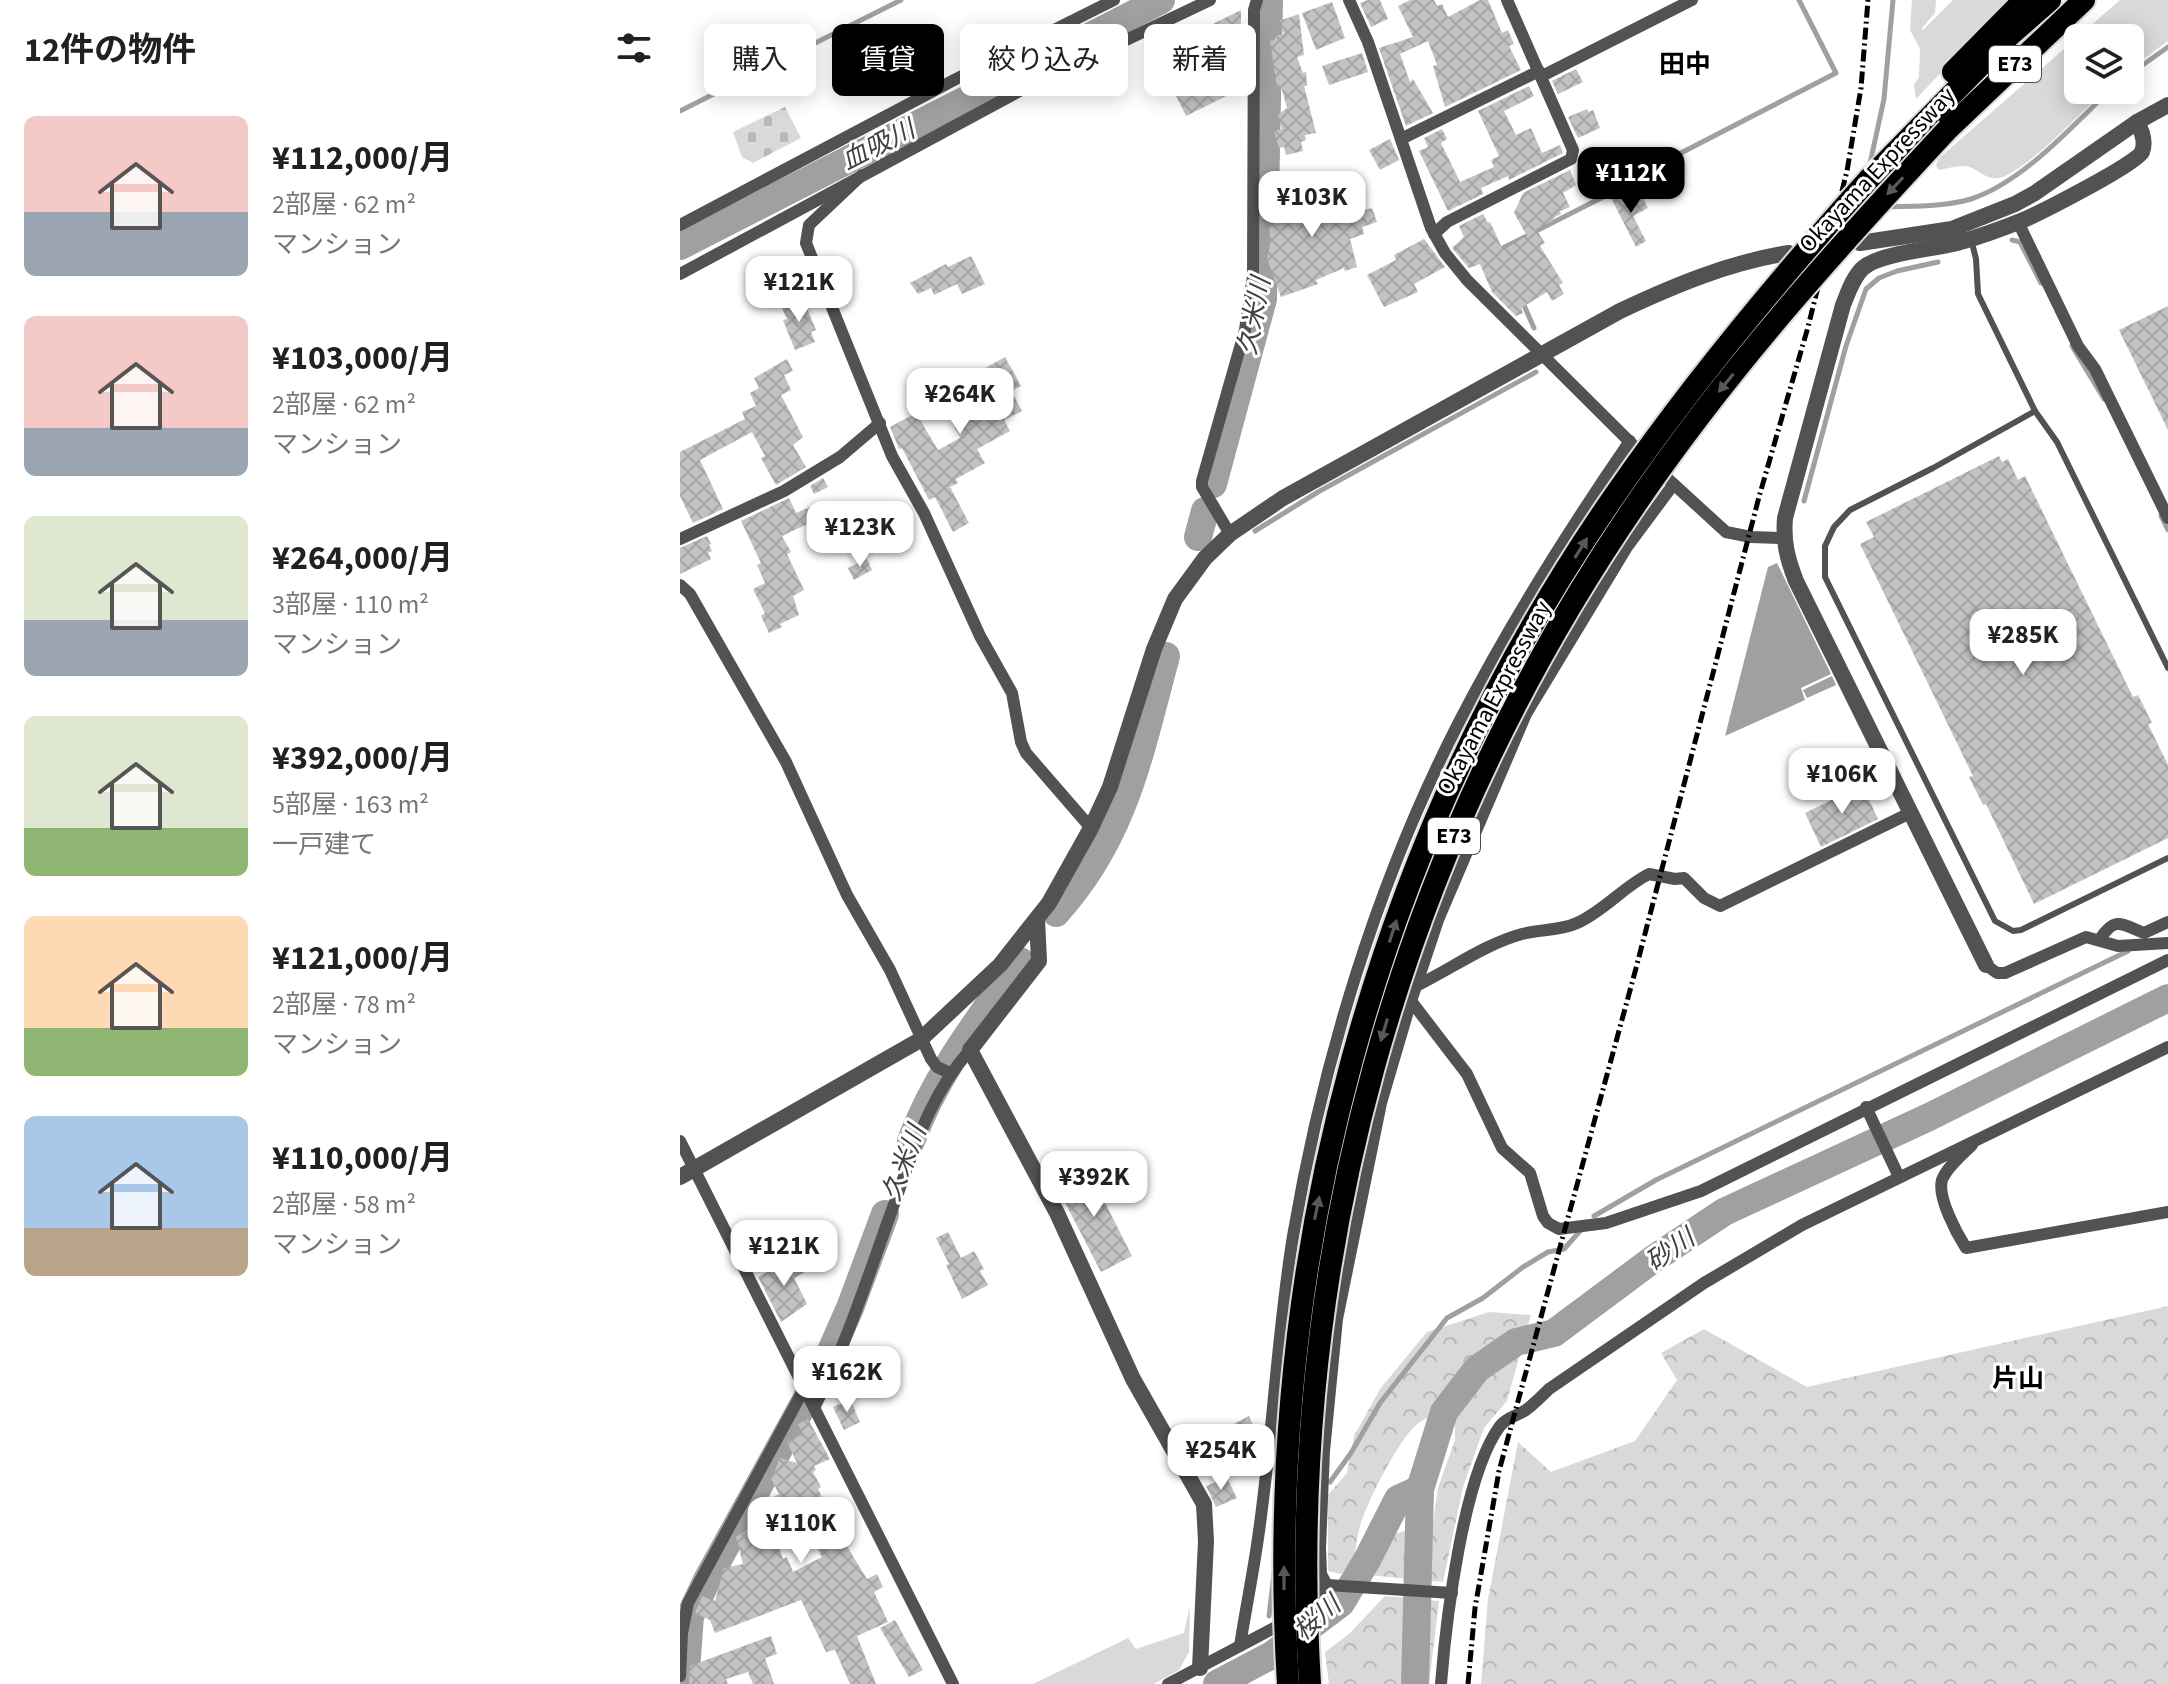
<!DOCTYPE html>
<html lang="ja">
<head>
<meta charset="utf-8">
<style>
	:root { --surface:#fff; --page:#f6f6f6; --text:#202124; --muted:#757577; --accent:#000 }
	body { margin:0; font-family:"Source Sans 3","Noto Sans JP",sans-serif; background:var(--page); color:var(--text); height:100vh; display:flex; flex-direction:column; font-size:30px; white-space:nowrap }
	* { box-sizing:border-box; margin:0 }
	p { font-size:26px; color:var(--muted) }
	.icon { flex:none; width:44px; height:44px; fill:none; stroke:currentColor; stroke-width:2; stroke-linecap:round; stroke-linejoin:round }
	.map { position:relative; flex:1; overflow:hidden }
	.sheet { display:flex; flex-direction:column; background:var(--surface); width:680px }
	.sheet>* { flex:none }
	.guide { position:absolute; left:24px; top:24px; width:760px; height:72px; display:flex; gap:16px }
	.tools { position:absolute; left:1384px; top:24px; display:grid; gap:16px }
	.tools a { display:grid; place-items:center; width:80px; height:80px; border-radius:12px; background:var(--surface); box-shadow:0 4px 20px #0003; font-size:40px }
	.price { position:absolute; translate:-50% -68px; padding:0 18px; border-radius:16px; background:#fff; color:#222; font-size:26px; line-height:52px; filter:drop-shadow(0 2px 4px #0008) }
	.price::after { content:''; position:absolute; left:50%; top:48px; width:24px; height:18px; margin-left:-12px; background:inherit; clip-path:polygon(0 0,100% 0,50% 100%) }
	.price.on { background:var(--accent); color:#fff }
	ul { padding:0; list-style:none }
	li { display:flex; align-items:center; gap:24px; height:200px; padding:0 24px }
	li span { display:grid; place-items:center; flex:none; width:224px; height:160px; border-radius:12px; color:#555 }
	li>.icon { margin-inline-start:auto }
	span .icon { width:96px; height:96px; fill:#fffc; stroke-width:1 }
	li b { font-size:34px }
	h2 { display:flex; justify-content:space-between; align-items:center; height:96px; padding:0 24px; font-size:34px }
	.chip { padding:0 28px; border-radius:12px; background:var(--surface); box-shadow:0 4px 20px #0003; font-size:28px; line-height:72px }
	.chip.on { background:var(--accent); color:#fff }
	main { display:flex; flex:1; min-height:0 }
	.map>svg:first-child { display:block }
</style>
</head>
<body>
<main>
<section class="sheet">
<h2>12件の物件<svg class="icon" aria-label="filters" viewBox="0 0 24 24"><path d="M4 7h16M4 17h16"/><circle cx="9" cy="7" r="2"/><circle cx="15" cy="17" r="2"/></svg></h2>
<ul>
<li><span style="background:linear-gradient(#f6c9c9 60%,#9aa5b1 0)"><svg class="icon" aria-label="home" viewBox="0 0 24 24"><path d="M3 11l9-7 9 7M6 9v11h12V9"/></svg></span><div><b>¥112,000/月</b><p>2部屋 · 62 m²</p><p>マンション</p></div></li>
<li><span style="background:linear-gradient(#f6c9c9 70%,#9aa5b1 0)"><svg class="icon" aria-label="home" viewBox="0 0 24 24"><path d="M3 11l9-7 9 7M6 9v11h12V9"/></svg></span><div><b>¥103,000/月</b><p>2部屋 · 62 m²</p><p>マンション</p></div></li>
<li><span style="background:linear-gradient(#dfe7d0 65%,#9aa5b1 0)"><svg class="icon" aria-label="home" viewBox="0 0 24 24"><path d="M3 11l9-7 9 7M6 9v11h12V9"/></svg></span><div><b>¥264,000/月</b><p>3部屋 · 110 m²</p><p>マンション</p></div></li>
<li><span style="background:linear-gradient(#dfe7d0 70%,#8fb573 0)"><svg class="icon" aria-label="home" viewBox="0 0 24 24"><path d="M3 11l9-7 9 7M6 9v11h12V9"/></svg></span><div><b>¥392,000/月</b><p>5部屋 · 163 m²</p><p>一戸建て</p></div></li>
<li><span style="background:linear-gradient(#ffd9b3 70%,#8fb573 0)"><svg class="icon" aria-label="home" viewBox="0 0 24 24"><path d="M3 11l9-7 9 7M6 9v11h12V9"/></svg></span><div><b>¥121,000/月</b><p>2部屋 · 78 m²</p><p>マンション</p></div></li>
<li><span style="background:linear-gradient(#a9c7e8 70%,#b9a48a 0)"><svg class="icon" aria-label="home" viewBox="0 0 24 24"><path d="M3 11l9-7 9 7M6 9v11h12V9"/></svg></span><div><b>¥110,000/月</b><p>2部屋 · 58 m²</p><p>マンション</p></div></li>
</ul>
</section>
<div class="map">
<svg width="1488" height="1684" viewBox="0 0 1488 1684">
	<defs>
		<pattern id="forest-crowns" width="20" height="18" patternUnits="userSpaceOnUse" patternTransform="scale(2)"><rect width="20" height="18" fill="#d9d9d9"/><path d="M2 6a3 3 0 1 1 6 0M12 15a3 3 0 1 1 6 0" fill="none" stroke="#b8b8b8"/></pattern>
		<pattern id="cemetery-stones" width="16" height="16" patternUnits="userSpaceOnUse" patternTransform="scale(2)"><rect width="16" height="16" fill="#d9d9d9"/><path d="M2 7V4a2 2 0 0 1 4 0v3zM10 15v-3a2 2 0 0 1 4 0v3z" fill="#b8b8b8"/></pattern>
		<pattern id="building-cross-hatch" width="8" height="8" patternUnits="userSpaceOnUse" patternTransform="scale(2)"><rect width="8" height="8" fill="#c2c2c2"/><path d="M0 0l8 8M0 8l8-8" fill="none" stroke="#a5a5a5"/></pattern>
	</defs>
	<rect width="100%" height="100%" fill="#fff"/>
	<g fill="#d9d9d9">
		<polygon points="1232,0 1256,0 1255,13 1242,28 1243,30 1273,0 1329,0 1236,99 1234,85 1239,77 1240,49 1230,30"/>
		<path d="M1440 0H1488V41L1450 69V38H1398V90H1425C1406 108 1342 175 1319 178 1308 180 1299 171 1290 167 1281 164 1269 168 1259 170L1256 166 1258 159Z"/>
		<polygon points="510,1606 509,1652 499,1670 474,1684 353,1684 448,1638 456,1649 504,1633"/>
	</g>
	<g fill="url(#forest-crowns)">
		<polygon points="1488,1306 1488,1684 801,1684 808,1599 838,1442 871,1472 955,1441 997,1380 981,1353 1024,1329 1127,1387"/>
		<path d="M809 1312 851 1315 827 1401 804 1428 783 1487 763 1582 688 1575 710 1535 729 1530 752 1532 758 1488 775 1440V1411C762 1413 751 1415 740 1422 720 1435 685 1506 679 1530 673 1553 680 1554 661 1574L648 1571V1495L667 1473 674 1436 700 1389 747 1332Z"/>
		<polygon points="705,1596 759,1601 749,1684 649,1684 645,1652 669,1634"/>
	</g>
	<polygon fill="url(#cemetery-stones)" points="105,107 121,138 73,163 62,157 53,132"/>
	<g fill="#a0a0a0">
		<polygon points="1097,563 1151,674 1121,688 1125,700 1045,736 1088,567"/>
		<polygon points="1152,676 1156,685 1127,698 1123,690"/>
	</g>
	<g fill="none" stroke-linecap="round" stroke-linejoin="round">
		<g stroke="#a0a0a0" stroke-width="5">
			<polyline points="589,2 590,0"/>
			<polyline points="1450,74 1488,47"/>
			<polyline points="0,111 221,0"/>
			<polyline points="1189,168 1204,99 1213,0"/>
			<polyline points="921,180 937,186 1156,73 1119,0"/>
			<path d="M1206 207C1234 206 1264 207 1291 199 1343 182 1391 127 1430 90"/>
			<polyline points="1332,240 1340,242 1361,283"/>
			<path d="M819 250 923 197C921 179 916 169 902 156"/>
			<polyline points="843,303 854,328"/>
			<polyline points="1392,346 1424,399"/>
			<polyline points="1124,501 1166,346 1186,289 1199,278 1217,271 1258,262"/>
			<polyline points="1481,516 1488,530"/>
			<polyline points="575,531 638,492 856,372"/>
			<polyline points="914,1216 976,1180 1448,951"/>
			<polyline points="650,1482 671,1453 700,1403 767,1318 803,1298 843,1267 868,1252 884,1249 901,1230"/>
			<polyline points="589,1616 595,1565"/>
		</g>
		<g stroke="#a0a0a0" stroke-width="28">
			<polyline points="0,246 481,0"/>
			<polyline points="533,484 583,299 589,0"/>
			<polyline points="518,537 525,511"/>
			<path d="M376 913C445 837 460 752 486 656"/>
			<path d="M231 1141C256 1074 299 1019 340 961"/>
			<polyline points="5,1684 10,1616 27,1580 144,1367 170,1308 205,1214"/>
			<polyline points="537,1684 592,1655 661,1603 687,1560 718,1499 740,1489"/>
			<polyline points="735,1684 740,1489 764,1412 797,1369 836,1342 874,1333 972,1260 1044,1212 1249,1117 1488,998"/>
		</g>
	</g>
	<g fill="url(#building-cross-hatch)" fill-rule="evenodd">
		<polygon points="688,0 700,0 708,19 691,27 680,3"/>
		<polygon points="730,0 754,0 757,6 762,4 768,17 800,0 808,0 822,33 828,30 834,44 829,46 841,70 765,107 753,66 757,65 748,41 720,54 730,82 733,79 753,113 726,126 699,48 733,37 718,6"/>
		<polygon points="652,2 665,38 636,50 622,13"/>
		<polygon points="561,10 561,45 545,53 561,84 544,93 546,96 506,116 475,53"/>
		<polygon points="619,14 624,55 617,57 623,73 626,72 627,86 624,86 636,133 625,135 626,140 621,142 623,151 606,155 604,147 599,148 594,131 602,129 598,115 607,108 601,86 597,87 590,41 595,40 595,36 604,34 599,21"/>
		<polygon points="682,53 688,72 649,85 642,66"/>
		<polygon points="896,69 903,82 878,94 872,81"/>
		<polygon points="849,86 854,96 824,111 836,135 851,128 862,153 880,145 883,153 829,180 828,176 801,188 803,194 768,211 739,151 748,147 744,138 762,129 767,139 761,143 780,182 814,167 811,160 819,156 798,111"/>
		<polygon points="907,109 909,112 913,110 920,128 898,138 888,117"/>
		<polygon points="710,139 719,160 700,170 689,150"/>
		<polygon points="890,170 896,185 883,193 890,207 880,211 881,214 873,218 874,220 856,229 865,243 860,246 883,283 879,285 884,294 872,301 867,292 841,308 843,313 836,316 812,292 800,264 789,268 772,248 784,237 779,226 803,214 808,223 810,222 823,250 847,236 834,213 843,193"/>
		<polygon points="665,173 670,186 638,199 646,220 692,208 697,222 682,227 684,234 670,239 677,267 665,271 664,268 636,280 638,284 601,297 587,259 590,245 589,210 624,196 622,193 633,186"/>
		<polygon points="949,191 953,201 962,197 968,208 953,216 966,241 956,247 931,198"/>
		<polygon points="744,239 765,267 734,284 738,292 704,307 687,275 716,260 714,255"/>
		<polygon points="291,256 305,284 282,294 277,284 254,295 251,288 238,294 230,283 266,264 268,267"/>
		<polygon points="123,299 136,330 131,332 135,342 115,350 103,320 107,319 102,308"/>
		<polygon points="1488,306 1488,430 1439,330"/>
		<polygon points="325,357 341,386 331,391 342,411 324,420 330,431 297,449 305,463 276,479 278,483 270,487 289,523 273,532 255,497 249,500 222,448 219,449 210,427 236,413 258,450 280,438 261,400 306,377 302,370"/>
		<polygon points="107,359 113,371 104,375 111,390 101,395 123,437 113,445 126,467 96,485 81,458 85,456 72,432 20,460 43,509 13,523 0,496 0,452 65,419 62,412 76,406 70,393 79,388 74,378"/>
		<polygon points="1319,456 1322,462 1328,459 1338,480 1345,476 1453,697 1458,695 1472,723 1468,724 1488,765 1488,838 1354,904 1306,804 1303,805 1289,777 1293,776 1180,544 1194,537 1186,522"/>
		<polygon points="143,478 148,487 134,494 130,486"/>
		<polygon points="109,498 116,513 130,507 136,520 102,536 111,552 107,554 124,590 113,596 119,615 100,624 102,627 89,633 81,616 85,613 73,589 85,583 77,565 81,563 61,521"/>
		<polygon points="27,536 31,544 29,545 32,551 28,553 31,559 0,574 0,548"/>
		<polygon points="187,559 192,570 174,580 168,568"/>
		<polygon points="1182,785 1198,819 1141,847 1125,813"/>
		<polygon points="407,1167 452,1256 421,1272 375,1183"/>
		<polygon points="268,1232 281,1258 294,1251 304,1269 300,1271 308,1285 282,1299 266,1265 269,1264 256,1238"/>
		<polygon points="116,1256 125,1272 114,1278 127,1304 101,1322 78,1277"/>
		<polygon points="170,1399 180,1422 164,1430 153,1407"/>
		<polygon points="569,1416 575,1430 573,1468 559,1471 542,1430"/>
		<path d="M128 1419 150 1459 134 1466 136 1470 133 1472 141 1487 138 1489 156 1525 165 1519 173 1531 162 1538 187 1579 197 1574 203 1587 194 1592 208 1622 177 1636 196 1684H170L155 1650 146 1652 121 1600 35 1633 30 1620 15 1613 22 1596 35 1601 44 1568 63 1564 56 1537 76 1524 72 1516 77 1513 73 1507 99 1494 91 1479 100 1458 117 1463 107 1442 123 1434 118 1424ZM110 1509 122 1531 126 1529 142 1557 113 1572 107 1557 103 1559 90 1520Z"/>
		<polygon points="547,1478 557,1498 536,1507 526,1486"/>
		<polygon points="215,1620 243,1670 229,1677 200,1628"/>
		<polygon points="91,1636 97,1654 85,1658 94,1684 73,1684 68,1672 46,1679 48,1684 9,1684 10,1666"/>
	</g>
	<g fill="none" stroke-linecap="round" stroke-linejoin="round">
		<g stroke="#dbdbdb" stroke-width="26">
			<g id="motorway">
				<polyline points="1273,72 1344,0"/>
				<polyline points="1268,129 1404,0"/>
				<polyline points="1188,180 1329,36 1370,0"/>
			</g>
		</g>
		<g stroke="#525252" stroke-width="6">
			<polyline points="1291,239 1296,259 1298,294 1355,411 1377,442 1488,668"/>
			<polyline points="1355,411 1253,468 1170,510 1154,527 1145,546 1145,577 1315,921 1333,931 1341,930 1488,858"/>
		</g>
		<g stroke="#525252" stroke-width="12">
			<polyline points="669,0 688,42 751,228 765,253 787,280 955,447"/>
			<polyline points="862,76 1012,0"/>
			<polyline points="721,139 859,71"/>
			<polyline points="182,175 129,225 126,243 212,456 244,513 300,636 332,693 341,742 346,753 411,828"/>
			<polyline points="1338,222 1398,346 1415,369 1488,518"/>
			<polyline points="0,225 276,79 434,0"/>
			<polyline points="754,234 767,222 891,159 893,150 827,0"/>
			<polyline points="0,274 347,87 530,0"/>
			<polyline points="988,479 1046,532 1071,537 1104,538"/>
			<polyline points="550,534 522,487 522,481 565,330 573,276 574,10 577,0"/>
			<polyline points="0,539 104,491 160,457 200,423"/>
			<polyline points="0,585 10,594 106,762 167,895 210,970 251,1059 257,1067 270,1073"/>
			<path d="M1420 939C1435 916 1441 924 1464 933L1488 922"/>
			<polyline points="1306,965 1317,973 1325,973 1406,937 1438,946 1488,943"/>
			<path d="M736 986C771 969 805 944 842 934 860 929 880 931 897 923 924 911 943 887 969 874L995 879 1004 878 1024 898 1040 906 1230 813"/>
			<polyline points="731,1001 787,1074 822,1148 850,1173 863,1216 868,1223 879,1229 926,1223 1021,1191 1488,960"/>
			<polyline points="1186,1107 1219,1177"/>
			<polyline points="0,1141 273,1684"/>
			<path d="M1292 1145C1282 1155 1267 1167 1262 1180 1257 1197 1277 1234 1286 1248L1488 1212"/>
			<path d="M135 1406C169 1339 191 1267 217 1196 236 1143 251 1094 290 1050"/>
			<polyline points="647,1585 641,1574 640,1548 644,1451 657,1319 701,1103 731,1001 758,920 846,714 947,547 993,485"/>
			<polyline points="628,1602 647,1585 772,1593"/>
			<path d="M560 1646C566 1607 574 1569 579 1531 593 1433 597 1334 613 1236 643 1060 697 882 779 722 829 625 888 531 950 441"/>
			<polyline points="0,1676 2,1633 8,1603 124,1389"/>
			<polyline points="488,1684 609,1620"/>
			<path d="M761 1684C766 1620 783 1476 820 1426 827 1417 837 1416 846 1410 854 1404 861 1397 869 1389L1024 1283 1122 1225 1488 1047"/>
		</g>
		<g stroke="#525252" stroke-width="16">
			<polyline points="1180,243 1272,229 1335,204 1355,193 1457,122 1488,105"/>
			<polyline points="357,919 359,961 290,1050 377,1213 453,1379 524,1504 526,1541 520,1668"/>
			<path d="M1306 965 1116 581C1107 558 1103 541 1105 518L1163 305C1168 293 1173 277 1183 268 1200 253 1254 249 1277 243 1299 237 1321 229 1341 221 1358 214 1458 163 1462 152 1466 142 1462 131 1457 122"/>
			<path d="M0 1177 240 1040 320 965 369 903 411 828 430 787 474 649 495 599 525 558 550 534 603 498 940 311C993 286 1050 262 1109 253"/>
		</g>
		<use href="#motorway" stroke="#000" stroke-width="22"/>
		<polyline stroke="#000" stroke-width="5" stroke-dasharray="12 4 2 4" stroke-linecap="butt" points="788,1684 795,1608 819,1471 955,972 1079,497 1128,327 1167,171 1181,88 1188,0"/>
		<g stroke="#dbdbdb" stroke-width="26" stroke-linecap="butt">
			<g id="motorway-bridge">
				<path d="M608 1684C582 1262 695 839 937 492 1013 382 1099 279 1188 180"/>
				<path d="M630 1684C604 1264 718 851 956 504 1048 369 1157 248 1268 129"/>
			</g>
		</g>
		<use href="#motorway-bridge" stroke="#000" stroke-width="22"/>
	</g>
	<defs><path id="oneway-solid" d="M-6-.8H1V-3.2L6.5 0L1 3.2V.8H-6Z" transform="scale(2)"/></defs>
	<g fill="#595959">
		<use href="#oneway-solid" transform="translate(1215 186) rotate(133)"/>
		<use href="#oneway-solid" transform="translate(1046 383) rotate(129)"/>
		<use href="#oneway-solid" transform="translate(901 548) rotate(-58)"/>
		<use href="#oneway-solid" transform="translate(713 931) rotate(-72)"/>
		<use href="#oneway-solid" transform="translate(704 1030) rotate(107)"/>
		<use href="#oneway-solid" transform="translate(637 1208) rotate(-78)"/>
		<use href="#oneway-solid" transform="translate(604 1578) rotate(-90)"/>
	</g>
	<g text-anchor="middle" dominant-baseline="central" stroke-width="6" stroke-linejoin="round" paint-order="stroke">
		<g fill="#fff" stroke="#4c4c4c" stroke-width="2">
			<rect x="1309" y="46" width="52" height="36" rx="6"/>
			<rect x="748" y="818" width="52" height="36" rx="6"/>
		</g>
		<g font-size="22" font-weight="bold" fill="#000">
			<text x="1335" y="64">E73</text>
			<text x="774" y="836">E73</text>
		</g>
		<g font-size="24" fill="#000" stroke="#fff">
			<text transform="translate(1197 170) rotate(-47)">Okayama Expressway</text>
			<text transform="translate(814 698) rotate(-62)">Okayama Expressway</text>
		</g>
		<g font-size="26" font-weight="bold" fill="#000" stroke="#fff">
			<text x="1005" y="64">田中</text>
			<text x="1338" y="1378">片山</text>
		</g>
		<g font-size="26" font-style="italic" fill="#414141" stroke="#fff">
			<text transform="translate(198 145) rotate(-27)">血吸川</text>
			<text transform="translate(574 316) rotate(-79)">久米川</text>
			<text transform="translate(224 1163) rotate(-69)">久米川</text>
			<text transform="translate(990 1250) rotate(-35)">砂川</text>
			<text transform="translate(637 1618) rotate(-41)">桜川</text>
		</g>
	</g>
</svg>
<div class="tools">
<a><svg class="icon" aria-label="layers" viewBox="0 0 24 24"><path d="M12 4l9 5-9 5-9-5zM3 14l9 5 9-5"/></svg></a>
</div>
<b class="price on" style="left:951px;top:215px">¥112K</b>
<b class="price" style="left:632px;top:239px">¥103K</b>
<b class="price" style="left:119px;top:324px">¥121K</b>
<b class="price" style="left:280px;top:436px">¥264K</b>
<b class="price" style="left:180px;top:569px">¥123K</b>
<b class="price" style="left:1343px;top:677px">¥285K</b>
<b class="price" style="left:1162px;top:816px">¥106K</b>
<b class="price" style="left:414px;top:1219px">¥392K</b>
<b class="price" style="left:104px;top:1288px">¥121K</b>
<b class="price" style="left:167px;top:1414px">¥162K</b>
<b class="price" style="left:541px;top:1492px">¥254K</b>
<b class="price" style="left:121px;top:1565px">¥110K</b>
<div class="guide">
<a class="chip">購入</a>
<a class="chip on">賃貸</a>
<a class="chip">絞り込み</a>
<a class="chip">新着</a>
</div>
</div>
</main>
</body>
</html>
